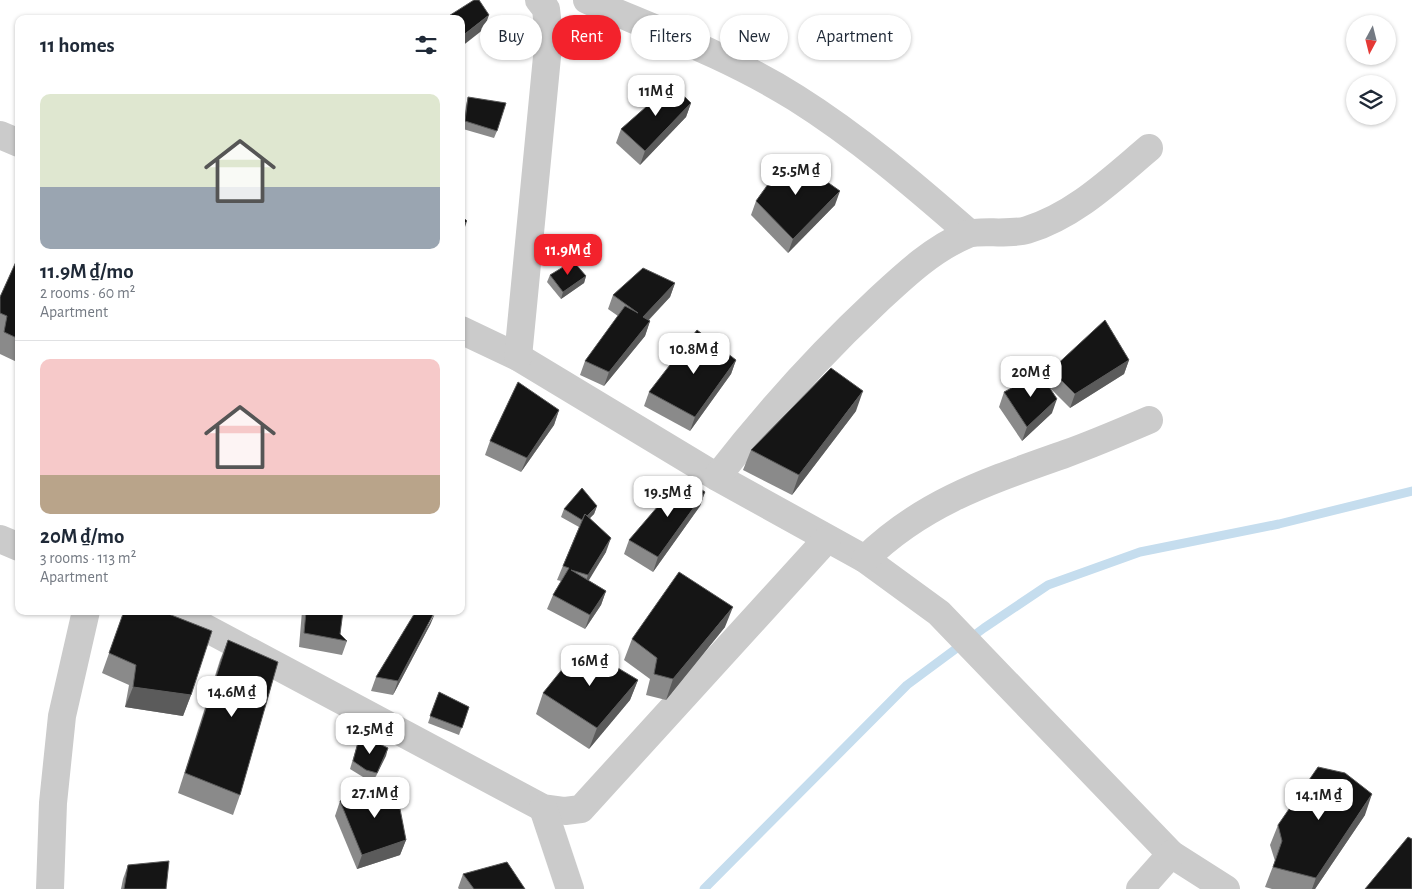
<!DOCTYPE html>
<html lang="en">
<head>
<meta charset="utf-8">
<style>
	:root { --surface:#fff; --page:#f6f6f7; --text:#1f2937; --muted:#747a83; --line:#e0e1e3; --accent:#f3222c }
	body { margin:0; font-family:"Alegreya Sans",sans-serif; background:var(--page); color:var(--text); height:100vh; display:flex; flex-direction:column; font-size:19px; white-space:nowrap }
	* { box-sizing:border-box; margin:0 }
	p { font-size:16px; color:var(--muted) }
	.icon { flex:none; width:28px; height:28px; fill:none; stroke:currentColor; stroke-width:2; stroke-linecap:round; stroke-linejoin:round }
	.map { position:relative; flex:1; overflow:hidden }
	.side { position:absolute; left:15px; top:15px; width:450px; height:600px; display:flex; flex-direction:column; background:var(--surface); border-radius:10px; box-shadow:0 1px 4px #0004 }
	.side>* { flex:none }
	.banner { position:absolute; left:480px; top:15px; width:475px; height:45px; display:flex; gap:10px }
	.needle { width:32px; rotate:187deg }
	.controls { position:absolute; left:1346px; top:15px; display:grid; gap:10px }
	.controls a { display:grid; place-items:center; width:50px; height:50px; border-radius:50%; background:var(--surface); box-shadow:0 1px 4px #0004; font-size:25px }
	.price { position:absolute; translate:-50% -42px; padding:0 11px; border-radius:10px; background:#fff; color:#222; font-size:16px; line-height:32px; filter:drop-shadow(0 1px 2px #0008) }
	.price::after { content:''; position:absolute; left:50%; top:30px; width:15px; height:11px; margin-left:-8px; background:inherit; clip-path:polygon(0 0,100% 0,50% 100%) }
	.price.on { background:var(--accent); color:#fff }
	ul { padding:0; list-style:none }
	li { display:grid; align-content:center; gap:10px; height:265px; padding:0 25px }
	li+li { border-top:1px solid var(--line) }
	li span { display:grid; place-items:center; height:155px; border-radius:10px; color:#555 }
	li>.icon { margin-inline-start:auto }
	span .icon { width:90px; height:90px; fill:#fffc; stroke-width:1 }
	li b { font-size:21px }
	h2 { display:flex; justify-content:space-between; align-items:center; height:60px; padding:0 25px; font-size:21px }
	.pill { padding:0 18px; border-radius:22px; background:var(--surface); box-shadow:0 1px 4px #0004; font-size:18px; line-height:45px }
	.pill.on { background:var(--accent); color:#fff }
	.map>svg:first-child { display:block }
</style>
</head>
<body>
<div class="map">
<svg width="1412" height="889" viewBox="0 0 1412 889">
	<rect width="100%" height="100%" fill="#fff"/>
	<g fill="none" stroke-linecap="round" stroke-linejoin="round">
		<polyline stroke="#c5ddee" stroke-width="9" points="704,889 907,685 984,628 1048,585 1140,552 1279,524 1412,491"/>
		<g stroke="#cbcbcb" stroke-width="28">
			<path d="M587 0C657 30 731 57 796 98 858 137 914 185 969 233"/>
			<polyline points="0,135 19,143"/>
			<polyline points="461,330 518,357 717,477 865,559 939,613 1171,854 1226,889"/>
			<polyline points="518,357 549,36 546,9 539,0"/>
			<path d="M717 477C766 414 818 356 877 301 904 276 932 249 968 234 978 230 1011 235 1027 230 1075 215 1111 180 1149 148"/>
			<polyline points="0,539 19,547"/>
			<path d="M865 559C923 502 989 481 1065 454 1093 444 1121 432 1149 420"/>
			<polyline points="174,611 543,808 565,811 581,809 827,539"/>
			<polyline points="543,808 570,889"/>
			<polyline points="50,889 53,803 62,716 86,611"/>
			<polyline points="1140,889 1171,854"/>
		</g>
	</g>
	<g fill="#8a8a8a">
		<polygon points="468,97 497,131 494,138 463,129 466,105"/>
		<polygon points="691,103 686,117 640,165 616,143 621,129"/>
		<polygon points="756,201 835,205 788,253 751,215"/>
		<polygon points="19,255 19,363 0,354 0,297"/>
		<polygon points="550,275 586,276 584,283 561,299 547,282"/>
		<polygon points="675,283 670,297 649,320 650,321 645,336 604,386 580,375 585,361 618,316 608,309 613,295"/>
		<polygon points="736,360 731,374 690,431 644,406 649,392"/>
		<polygon points="1129,360 1124,374 1070,408 1051,389 1052,413 1022,441 999,407 1004,392 1046,382 1051,370"/>
		<polygon points="559,410 554,425 521,472 485,455 490,441"/>
		<polygon points="856,411 792,495 743,470 751,450"/>
		<polygon points="705,492 700,506 653,572 624,554 629,540"/>
		<polygon points="597,506 594,514 590,518 606,552 588,580 606,591 601,605 585,629 547,609 553,595 561,581 557,580 579,527 561,517 564,509"/>
		<polygon points="124,611 191,695 183,716 125,707 129,685 102,673"/>
		<polygon points="302,611 343,611 340,634 347,641 342,655 299,647"/>
		<polygon points="431,623 393,695 371,691 376,677"/>
		<polygon points="725,627 666,700 646,695 650,679 624,660 632,639"/>
		<polygon points="228,640 240,795 233,815 178,793 220,660"/>
		<polygon points="638,680 630,700 589,749 536,714 543,693"/>
		<polygon points="439,692 469,707 459,735 428,723"/>
		<polygon points="360,735 388,748 374,780 363,777 350,769"/>
		<polygon points="340,801 406,840 400,855 357,869 335,816"/>
		<polygon points="1365,815 1315,889 1272,889 1265,887 1275,861 1270,845 1278,825"/>
		<polygon points="128,865 166,889 121,889 123,879"/>
		<polygon points="463,874 525,889 459,889 458,888"/>
	</g>
	<g fill="#5b5b5b">
		<polygon points="489,15 484,29 461,47 461,37"/>
		<polygon points="691,103 686,117 640,165 645,151"/>
		<polygon points="840,191 835,205 788,253 793,239"/>
		<polygon points="467,221 462,236 461,237 461,227"/>
		<polygon points="586,276 584,283 561,299 563,292"/>
		<polygon points="675,283 670,297 638,331 643,317"/>
		<polygon points="650,321 645,336 604,386 609,372"/>
		<polygon points="736,360 731,374 690,431 695,417"/>
		<polygon points="1129,360 1124,374 1070,408 1075,394"/>
		<polygon points="863,391 856,411 792,495 799,475"/>
		<polygon points="1057,399 1052,413 1022,441 1027,427"/>
		<polygon points="559,410 554,425 521,472 527,458"/>
		<polygon points="705,492 700,506 653,572 658,557"/>
		<polygon points="597,506 594,514 580,528 583,520"/>
		<polygon points="611,538 606,552 583,590 588,575"/>
		<polygon points="606,591 601,605 585,629 590,615"/>
		<polygon points="733,607 725,627 666,700 673,679"/>
		<polygon points="436,611 431,623 393,695 398,681"/>
		<polygon points="638,680 630,700 589,749 597,728"/>
		<polygon points="133,687 191,695 183,716 125,707"/>
		<polygon points="388,748 386,756 374,780 377,773"/>
		<polygon points="1372,794 1365,815 1315,889 1312,889 1316,878"/>
		<polygon points="406,840 400,855 357,869 362,855"/>
	</g>
	<g fill="#151515" stroke="#5b5b5b">
		<polygon points="474,0 479,0 489,15 461,37 461,19 444,19"/>
		<polygon points="672,84 691,103 645,151 621,129"/>
		<polygon points="468,97 506,103 497,131 465,121"/>
		<polygon points="789,155 840,191 793,239 756,201"/>
		<polygon points="461,215 467,221 461,227"/>
		<polygon points="19,255 19,339 4,332 7,316 0,313 0,297"/>
		<polygon points="573,261 586,276 563,292 550,275"/>
		<polygon points="643,268 675,283 643,317 650,321 609,372 585,361 625,306 638,313 613,295"/>
		<polygon points="1105,320 1129,360 1075,394 1051,370"/>
		<polygon points="697,330 736,360 695,417 649,392"/>
		<polygon points="831,368 863,391 799,475 751,450"/>
		<polygon points="1040,373 1057,399 1027,427 1004,392"/>
		<polygon points="518,382 559,410 527,458 490,441"/>
		<polygon points="683,477 705,492 658,557 629,540"/>
		<polygon points="582,488 597,506 587,516 585,514 582,520 564,509"/>
		<polygon points="585,514 611,538 588,575 571,570 606,591 590,615 553,595 569,568 563,566"/>
		<polygon points="679,572 733,607 673,679 654,674 657,658 632,639"/>
		<polygon points="124,611 161,611 212,631 191,695 133,687 136,665 109,653"/>
		<polygon points="306,611 343,611 340,634 347,641 304,633"/>
		<polygon points="416,611 435,611 398,681 376,677"/>
		<polygon points="228,640 278,662 240,795 185,773"/>
		<polygon points="581,646 638,680 597,728 543,693"/>
		<polygon points="439,692 469,707 462,728 430,716"/>
		<polygon points="360,735 388,748 377,773 366,770 353,761"/>
		<polygon points="1318,767 1345,773 1372,794 1316,878 1273,867 1282,841 1278,825"/>
		<polygon points="395,783 406,840 362,855 340,801"/>
		<polygon points="1408,837 1412,839 1412,889 1365,889"/>
		<polygon points="169,861 166,889 124,889 128,865"/>
		<polygon points="507,862 525,889 474,889 463,874"/>
	</g>
</svg>
<div class="controls">
<a><svg class="needle" viewBox="-14 -14 28 28"><path d="M0-13l5 13h-10z" fill="#e53935"/><path d="M0 13l5-13h-10z" fill="#747a83"/></svg></a>
<a><svg class="icon" aria-label="layers" viewBox="0 0 24 24"><path d="M12 4l9 5-9 5-9-5zM3 14l9 5 9-5"/></svg></a>
</div>
<b class="price" style="left:656px;top:117px">11M ₫</b>
<b class="price" style="left:796px;top:196px">25.5M ₫</b>
<b class="price on" style="left:568px;top:276px">11.9M ₫</b>
<b class="price" style="left:694px;top:375px">10.8M ₫</b>
<b class="price" style="left:1031px;top:398px">20M ₫</b>
<b class="price" style="left:668px;top:518px">19.5M ₫</b>
<b class="price" style="left:590px;top:687px">16M ₫</b>
<b class="price" style="left:232px;top:718px">14.6M ₫</b>
<b class="price" style="left:370px;top:755px">12.5M ₫</b>
<b class="price" style="left:375px;top:819px">27.1M ₫</b>
<b class="price" style="left:1319px;top:821px">14.1M ₫</b>
<div class="banner">
<a class="pill">Buy</a>
<a class="pill on">Rent</a>
<a class="pill">Filters</a>
<a class="pill">New</a>
<a class="pill">Apartment</a>
</div>
<section class="side">
<h2>11 homes<svg class="icon" aria-label="filters" viewBox="0 0 24 24"><path d="M4 7h16M4 17h16"/><circle cx="9" cy="7" r="2"/><circle cx="15" cy="17" r="2"/></svg></h2>
<ul>
<li><span style="background:linear-gradient(#dfe7d0 60%,#9aa5b1 0)"><svg class="icon" aria-label="home" viewBox="0 0 24 24"><path d="M3 11l9-7 9 7M6 9v11h12V9"/></svg></span><div><b>11.9M ₫/mo</b><p>2 rooms · 60 m²</p><p>Apartment</p></div></li>
<li><span style="background:linear-gradient(#f6c9c9 75%,#b9a48a 0)"><svg class="icon" aria-label="home" viewBox="0 0 24 24"><path d="M3 11l9-7 9 7M6 9v11h12V9"/></svg></span><div><b>20M ₫/mo</b><p>3 rooms · 113 m²</p><p>Apartment</p></div></li>
</ul>
</section>
</div>
</body>
</html>
